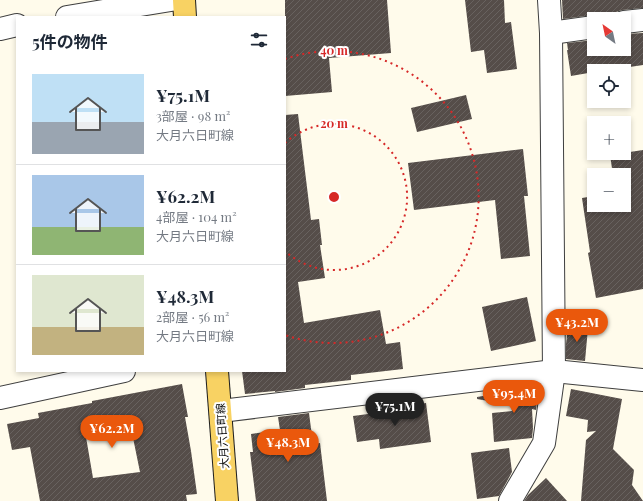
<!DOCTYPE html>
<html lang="ja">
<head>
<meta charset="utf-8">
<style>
	:root { --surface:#fff; --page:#f6f6f7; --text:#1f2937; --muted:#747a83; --line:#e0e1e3; --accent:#ea580c }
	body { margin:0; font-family:"Playfair Display","Noto Sans JP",serif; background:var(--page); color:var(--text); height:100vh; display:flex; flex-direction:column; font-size:15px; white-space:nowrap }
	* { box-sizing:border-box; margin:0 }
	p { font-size:13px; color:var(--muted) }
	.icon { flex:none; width:22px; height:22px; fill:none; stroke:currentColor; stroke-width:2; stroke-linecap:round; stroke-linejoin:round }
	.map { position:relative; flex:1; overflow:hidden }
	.details { position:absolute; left:16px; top:16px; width:270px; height:356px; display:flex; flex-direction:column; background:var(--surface); border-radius:0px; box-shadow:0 2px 6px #0003 }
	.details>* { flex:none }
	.needle { width:26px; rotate:327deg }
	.buttons { position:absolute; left:587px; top:12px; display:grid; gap:8px }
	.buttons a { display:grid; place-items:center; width:44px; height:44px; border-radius:0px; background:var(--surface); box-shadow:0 2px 6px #0003; font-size:20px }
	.price { position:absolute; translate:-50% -34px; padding:0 9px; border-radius:14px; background:var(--accent); color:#fff; font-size:13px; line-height:26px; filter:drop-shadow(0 1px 2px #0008) }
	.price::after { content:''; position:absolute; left:50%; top:24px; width:12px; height:9px; margin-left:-6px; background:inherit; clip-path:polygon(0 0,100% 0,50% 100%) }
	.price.on { background:#222; color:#fff }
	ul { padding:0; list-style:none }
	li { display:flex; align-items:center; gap:12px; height:100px; padding:0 16px }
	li+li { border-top:1px solid var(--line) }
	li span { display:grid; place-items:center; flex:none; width:112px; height:80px; border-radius:0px; color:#555 }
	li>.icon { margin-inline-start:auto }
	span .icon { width:48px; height:48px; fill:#fffc; stroke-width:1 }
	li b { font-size:17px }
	h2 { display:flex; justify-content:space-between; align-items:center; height:48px; padding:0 16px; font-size:17px }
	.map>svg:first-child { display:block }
</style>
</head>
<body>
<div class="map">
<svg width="643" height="501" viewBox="0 0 643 501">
	<defs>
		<pattern id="building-hatch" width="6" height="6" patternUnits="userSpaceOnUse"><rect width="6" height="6" fill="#554d49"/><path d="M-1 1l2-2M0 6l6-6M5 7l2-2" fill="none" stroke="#68625f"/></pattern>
	</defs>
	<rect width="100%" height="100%" fill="#fffbeb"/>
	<g fill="url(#building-hatch)" fill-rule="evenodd">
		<polygon points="285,0 387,0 391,53 329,58 332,92 285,96"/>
		<polygon points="465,0 504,0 505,23 511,22 517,69 487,73 484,50 471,52"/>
		<polygon points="562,0 643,0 643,8 622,10 616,12 613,17 612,19 604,19 598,15 593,15 563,19"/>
		<polygon points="643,33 643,65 603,71 594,71 594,72 571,76 567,50 568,50 567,43 594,40 594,49 624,49 624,34"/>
		<polygon points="466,95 472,119 417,132 411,108"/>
		<polygon points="298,114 311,220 319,219 322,245 320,245 325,278 298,282 304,323 380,310 386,344 400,342 403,369 351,375 351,380 305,385 305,388 275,392 275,391 245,394 242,371 285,371 285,115"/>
		<polygon points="523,149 528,196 524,196 530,256 501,259 495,200 414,210 408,163"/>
		<polygon points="643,150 643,289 596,298 588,253 590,252 582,198 594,196 594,205 624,205 624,175 613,175 610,155"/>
		<polygon points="527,297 536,341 491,351 482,307"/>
		<polygon points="568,326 588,328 585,361 566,359 566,344"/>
		<path d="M182 384 188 417H185L191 451 197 494 186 495 187 501H40L30 447 12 450 7 424 39 418 38 413 92 403V401ZM131 428 140 472 93 478 86 437Z"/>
		<polygon points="537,387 538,393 536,410 532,409 533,428 532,438 494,442 492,413 512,411 511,405 477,399 477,397"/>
		<polygon points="571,389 622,399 613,449 634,470 632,485 643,501 581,501 586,440 596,431 587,432 588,420 566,416"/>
		<polygon points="426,403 431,442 380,449 379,439 357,442 353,416 398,410 398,406"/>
		<polygon points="309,413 313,444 320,443 327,501 256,501 250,452 253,452 251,434 280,430 278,417"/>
		<polygon points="509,448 512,472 499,496 477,499 471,453"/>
		<polygon points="546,478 567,501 524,501 528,495"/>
	</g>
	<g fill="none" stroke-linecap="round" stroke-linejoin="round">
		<g stroke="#3f3f3f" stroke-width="24">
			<g id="minor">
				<polyline points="67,17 171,0"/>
				<polyline points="624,22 643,20"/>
				<polyline points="0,29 17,25"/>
				<polyline points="551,33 594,27"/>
				<polyline points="0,398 124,371"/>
				<polyline points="221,411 554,371 643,380"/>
				<polyline points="510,501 544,443 554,371 551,33 549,0"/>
			</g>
		</g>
		<g stroke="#1d1d1d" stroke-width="24">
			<g id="major">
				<polyline points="184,0 185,17"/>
				<polyline points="217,371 227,501"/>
			</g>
		</g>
		<use href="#minor" stroke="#fff" stroke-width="22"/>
		<use href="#major" stroke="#f8d263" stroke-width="22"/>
	</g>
	<g fill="none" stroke="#d62828" stroke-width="2" stroke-dasharray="2 4">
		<path d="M285 143A73 73 0 1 1 285 251"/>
		<path d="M285 59A146 146 0 1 1 285 335"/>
	</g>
	<g text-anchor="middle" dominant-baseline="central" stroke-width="4" stroke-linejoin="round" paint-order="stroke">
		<g font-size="11" fill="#0c0c0c" stroke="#fff">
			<text transform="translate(222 436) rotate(-94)">大月六日町線</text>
		</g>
	</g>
	<circle cx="334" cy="197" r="6" fill="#d62828" stroke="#fff" stroke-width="2"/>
	<g font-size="12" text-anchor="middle" font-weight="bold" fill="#d62828" stroke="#fff" stroke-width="4" stroke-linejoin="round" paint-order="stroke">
		<text x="334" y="55">40 m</text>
		<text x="334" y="128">20 m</text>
	</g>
</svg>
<div class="buttons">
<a><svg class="needle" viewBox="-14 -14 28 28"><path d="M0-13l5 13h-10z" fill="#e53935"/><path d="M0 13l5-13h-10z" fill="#747a83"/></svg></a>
<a><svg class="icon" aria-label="locate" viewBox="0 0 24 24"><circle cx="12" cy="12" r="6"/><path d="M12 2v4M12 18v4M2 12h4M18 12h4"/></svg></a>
<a>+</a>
<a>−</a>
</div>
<b class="price" style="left:577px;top:343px">¥43.2M</b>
<b class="price" style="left:514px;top:414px">¥95.4M</b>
<b class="price on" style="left:395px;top:427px">¥75.1M</b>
<b class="price" style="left:112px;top:449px">¥62.2M</b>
<b class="price" style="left:288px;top:463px">¥48.3M</b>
<section class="details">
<h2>5件の物件<svg class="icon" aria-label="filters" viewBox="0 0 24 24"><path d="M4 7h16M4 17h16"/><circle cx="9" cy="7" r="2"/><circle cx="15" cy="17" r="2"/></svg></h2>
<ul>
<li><span style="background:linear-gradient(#bfe0f5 60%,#9aa5b1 0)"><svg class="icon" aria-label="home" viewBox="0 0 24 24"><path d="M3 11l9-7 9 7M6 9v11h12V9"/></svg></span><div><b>¥75.1M</b><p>3部屋 · 98 m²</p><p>大月六日町線</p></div></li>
<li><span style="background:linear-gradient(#a9c7e8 65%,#8fb573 0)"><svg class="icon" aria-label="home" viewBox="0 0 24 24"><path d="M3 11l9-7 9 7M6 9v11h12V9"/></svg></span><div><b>¥62.2M</b><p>4部屋 · 104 m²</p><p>大月六日町線</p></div></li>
<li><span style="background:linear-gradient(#dfe7d0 65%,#c2b280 0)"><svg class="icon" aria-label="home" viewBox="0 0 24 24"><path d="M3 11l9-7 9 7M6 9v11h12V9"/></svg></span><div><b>¥48.3M</b><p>2部屋 · 56 m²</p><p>大月六日町線</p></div></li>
</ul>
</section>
</div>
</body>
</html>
